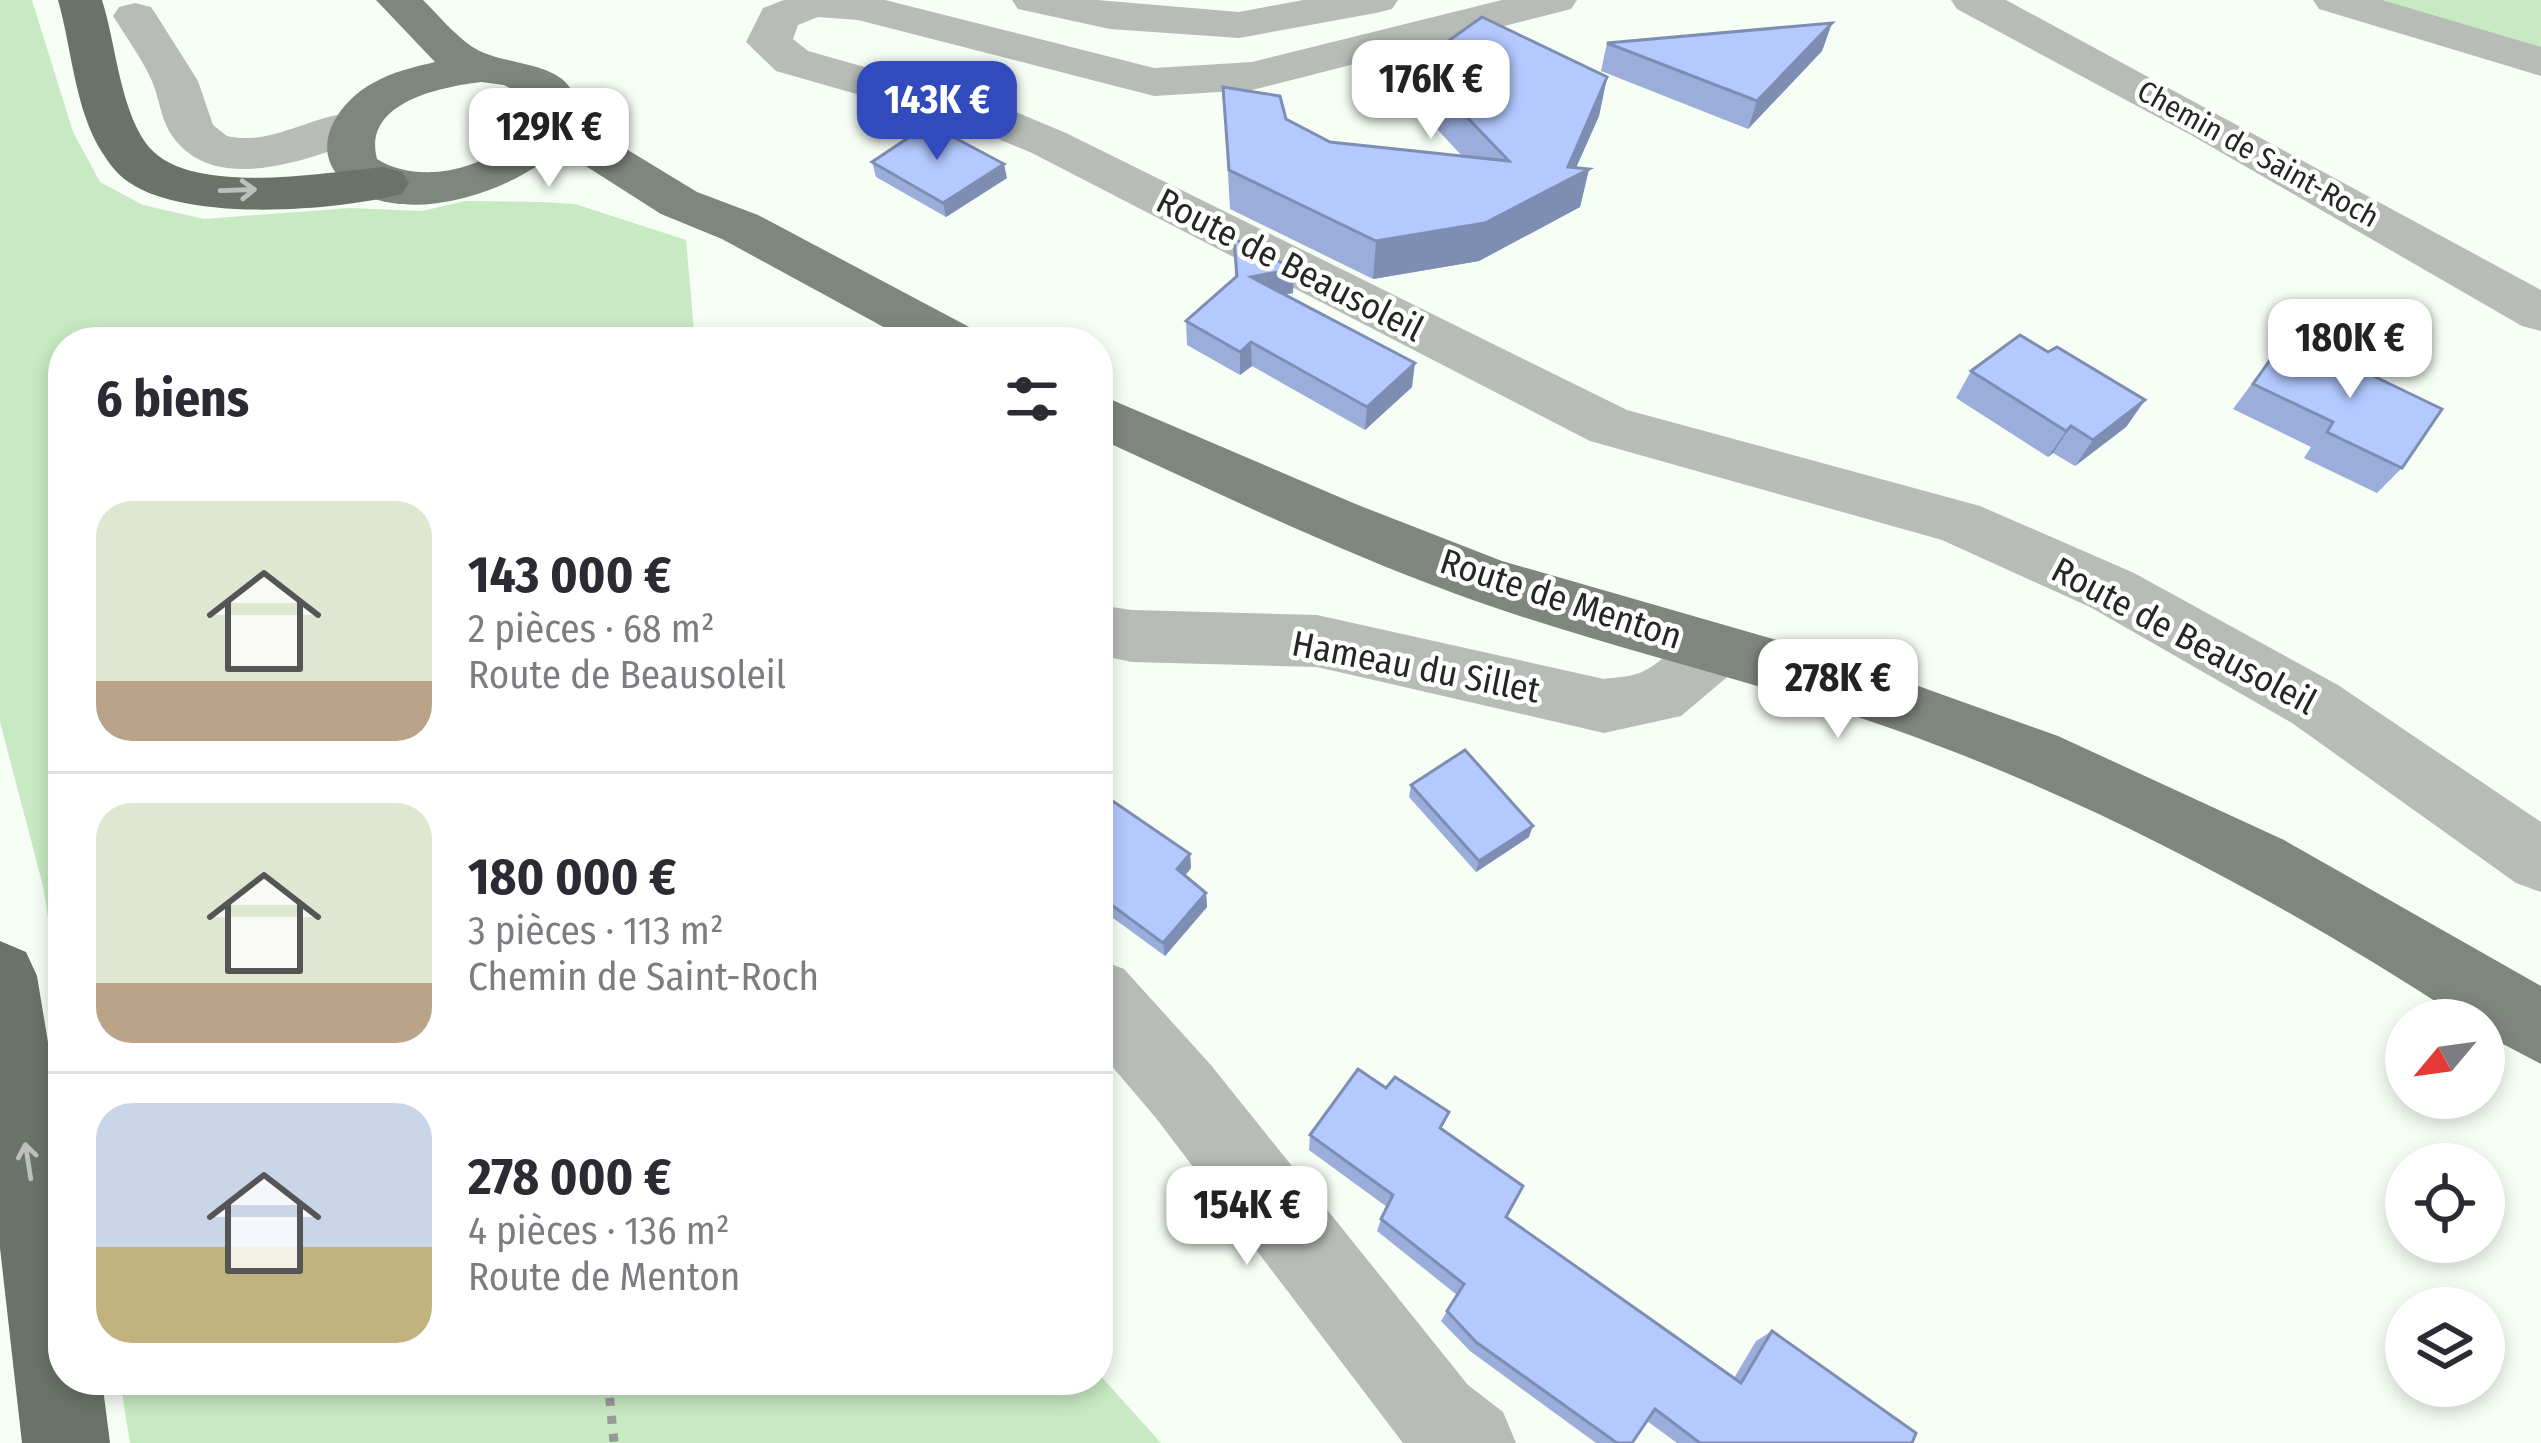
<!DOCTYPE html>
<html lang="fr">
<head>
<meta charset="utf-8">
<style>
	:root { --surface:#fff; --page:#f7f7f7; --text:#2b2b33; --muted:#7c7c81; --line:#e1e1e2; --accent:#314bbc }
	body { margin:0; font-family:"Fira Sans Condensed",sans-serif; background:var(--page); color:var(--text); height:100vh; display:flex; flex-direction:column; font-size:45px; white-space:nowrap }
	* { box-sizing:border-box; margin:0 }
	p { font-size:39px; color:var(--muted) }
	.icon { flex:none; width:66px; height:66px; fill:none; stroke:currentColor; stroke-width:2; stroke-linecap:round; stroke-linejoin:round }
	.map { position:relative; flex:1; overflow:hidden }
	.panel { position:absolute; left:48px; top:327px; width:1065px; height:1068px; display:flex; flex-direction:column; background:var(--surface); border-radius:48px; box-shadow:0 6px 18px #0003 }
	.panel>* { flex:none }
	.needle { width:78px; rotate:241deg }
	.tools { position:absolute; left:2385px; top:999px; display:grid; gap:24px }
	.tools a { display:grid; place-items:center; width:120px; height:120px; border-radius:50%; background:var(--surface); box-shadow:0 6px 18px #0003; font-size:60px }
	.price { position:absolute; translate:-50% -102px; padding:0 27px; border-radius:24px; background:#fff; color:#222; font-size:39px; line-height:78px; filter:drop-shadow(0 3px 6px #0008) }
	.price::after { content:''; position:absolute; left:50%; top:72px; width:36px; height:27px; margin-left:-18px; background:inherit; clip-path:polygon(0 0,100% 0,50% 100%) }
	.price.active { background:var(--accent); color:#fff }
	ul { padding:0; list-style:none }
	li { display:flex; align-items:center; gap:36px; height:300px; padding:0 48px }
	li+li { border-top:3px solid var(--line) }
	li span { display:grid; place-items:center; flex:none; width:336px; height:240px; border-radius:36px; color:#555 }
	li>.icon { margin-inline-start:auto }
	span .icon { width:144px; height:144px; fill:#fffc; stroke-width:1 }
	li b { font-size:51px }
	h2 { display:flex; justify-content:space-between; align-items:center; height:144px; padding:0 48px; font-size:51px }
	.map>svg:first-child { display:block }
</style>
</head>
<body>
<div class="map">
<svg width="2541" height="1443" viewBox="0 0 2541 1443">
	<rect width="100%" height="100%" fill="#f6fef5"/>
	<g fill="#c7eac3">
		<polygon points="0,0 32,0 73,132 100,182 143,205 204,219 350,208 422,211 465,201 543,202 575,204 686,240 695,342 63,342 63,1013 43,886 0,722"/>
		<polygon points="2373,0 2541,0 2541,55"/>
		<polygon points="1098,1373 1161,1443 130,1443 120,1380 1098,1380"/>
	</g>
	<g fill="none" stroke-linecap="round" stroke-linejoin="round">
		<polyline stroke="#969c95" stroke-width="9" stroke-dasharray="8 10" stroke-linecap="butt" points="608,1380 614,1443"/>
		<g fill="#b7bcb7" fill-rule="evenodd">
			<polygon points="784,0 885,0 1154,68 1252,62 1502,0 1577,0 1571,9 1252,90 1154,96 858,20 818,17 798,25 793,39 808,51 999,105 1066,133 1627,410 1980,506 2134,573 2338,685 2541,822 2541,892 2516,883 2292,723 2090,607 1942,540 1590,441 1032,153 965,125 776,71 746,42 763,8"/>
			<polygon points="1012,0 1097,0 1239,12 1303,0 1398,0 1392,9 1376,13 1239,38 1110,29 1018,9"/>
			<polygon points="1951,0 2006,0 2541,290 2541,331 2522,326 2191,135 1957,9"/>
			<polygon points="2313,0 2382,0 2541,47 2541,76 2319,9"/>
			<path d="M135 3 151 7 157 16 198 81 213 125 227 136C279 148 325 103 373 115L380 125 373 135C315 157 211 201 169 131 160 115 159 96 151 79 141 57 126 37 113 16L119 7Z"/>
			<path d="M1098 605 1132 610 1317 615 1604 679C1616 677 1633 677 1644 671 1682 651 1688 614 1739 631L1748 649 1739 667 1681 716 1604 733 1317 667 1132 662 1098 655Z"/>
			<polygon points="1098,959 1124,969 1210,1064 1468,1385 1503,1412 1516,1443 1403,1443 1156,1118 1098,1050"/>
		</g>
		<g fill="#7f867e" fill-rule="evenodd">
			<path d="M376 0H423C438 15 454 34 471 46 507 71 581 55 577 119L697 192 758 215 973 329 981 342H911L722 239 661 214 559 149C512 193 398 231 343 181 307 148 339 101 373 83 392 72 414 67 435 62ZM481 82 504 85 528 98 529 119C502 167 423 188 377 159 362 102 441 87 481 82Z"/>
			<path d="M1098 394 1358 505 1502 561 1843 659 2058 736 2284 840 2541 986V1064L2484 1034V1020H2464C2286 903 2091 799 1890 728 1747 678 1598 646 1456 594 1333 549 1216 492 1098 438Z"/>
		</g>
		<g fill="#6a7369" fill-rule="evenodd">
			<path d="M58 0H102C116 44 119 103 145 142 184 199 324 172 384 167L402 172 409 183 402 194C335 211 179 224 123 178 113 170 102 153 96 142 74 99 71 46 58 0Z"/>
			<polygon points="0,941 26,952 37,976 63,1133 63,1380 102,1380 110,1443 22,1443 0,1248"/>
		</g>
	</g>
	<g fill="#9baddb">
		<polygon points="1832,23 1822,51 1748,129 1601,71 1607,43"/>
		<polygon points="1416,64 1607,77 1599,116 1576,167 1589,169 1580,207 1479,261 1373,279 1230,209 1223,87 1330,142 1462,156 1413,103"/>
		<polygon points="872,162 1007,178 946,217 876,177"/>
		<polygon points="1234,239 1293,293 1284,295 1412,387 1365,430 1252,366 1240,375 1187,345 1186,321 1235,277"/>
		<polygon points="2288,335 2402,468 2377,493 2304,458 2311,447 2233,409"/>
		<polygon points="2048,352 2145,400 2126,427 2075,466 2053,453 2048,457 1956,398 1971,371"/>
		<polygon points="1411,785 1529,837 1476,872 1409,797"/>
		<polygon points="1098,791 1190,854 1191,868 1185,876 1206,893 1207,907 1165,956 1098,907"/>
		<polygon points="1310,1135 1506,1217 1734,1378 1756,1341 1772,1331 1912,1443 1677,1443 1647,1421 1632,1443 1596,1443 1470,1351 1441,1321 1457,1295 1377,1231 1381,1219 1387,1207 1309,1150"/>
	</g>
	<g fill="#7e8db2">
		<polygon points="1832,23 1822,51 1748,129 1757,101"/>
		<polygon points="1607,77 1599,116 1572,177 1589,169 1580,207 1479,261 1373,279 1376,241 1568,167"/>
		<polygon points="1004,164 1007,178 946,217 943,203"/>
		<polygon points="1294,269 1293,293 1251,300 1251,277"/>
		<polygon points="1251,342 1252,366 1240,375 1240,352"/>
		<polygon points="1415,363 1412,387 1365,430 1367,407"/>
		<polygon points="2145,400 2126,427 2075,466 2093,440"/>
		<polygon points="2071,426 2053,453 2048,457 2066,431"/>
		<polygon points="1533,826 1529,837 1476,872 1479,861"/>
		<polygon points="1190,854 1191,868 1179,883 1177,869"/>
		<polygon points="1206,893 1207,907 1165,956 1163,943"/>
	</g>
	<g fill="#b4c9ff" stroke="#7e8db2" stroke-width="3">
		<polygon points="1482,17 1607,77 1568,167 1589,169 1485,223 1376,241 1229,170 1223,87 1280,96 1286,119 1330,142 1509,161 1416,64"/>
		<polygon points="1832,23 1757,101 1607,43"/>
		<polygon points="929,124 1004,164 943,203 872,162"/>
		<polygon points="1234,239 1294,269 1251,277 1415,363 1367,407 1251,342 1240,352 1186,321 1237,276"/>
		<polygon points="2020,335 2048,352 2057,347 2145,400 2093,440 2071,426 2066,431 1971,371"/>
		<polygon points="2288,335 2442,409 2402,468 2327,432 2333,422 2253,384"/>
		<polygon points="1465,750 1533,826 1479,861 1411,785"/>
		<polygon points="1098,791 1190,854 1177,869 1206,893 1163,943 1098,895"/>
		<polygon points="1358,1069 1386,1088 1395,1077 1449,1112 1440,1128 1523,1186 1506,1217 1741,1383 1772,1331 1916,1433 1912,1443 1700,1443 1655,1409 1632,1443 1617,1443 1476,1342 1447,1311 1464,1284 1381,1219 1393,1195 1310,1135"/>
	</g>
	<defs><path id="oneway-shaft" d="M-6 0H5M1.5-3L5.5 0L1.5 3" fill="none" stroke-width="1.6" stroke-linecap="round" stroke-linejoin="round" transform="scale(3)"/></defs>
	<g stroke="#bcc0bc">
		<use href="#oneway-shaft" transform="translate(238 190) rotate(-2)"/>
		<use href="#oneway-shaft" transform="translate(28 1161) rotate(-99)"/>
	</g>
	<g text-anchor="middle" dominant-baseline="central" stroke-width="9" stroke-linejoin="round" paint-order="stroke">
		<g font-size="30" fill="#242723" stroke="#fff">
			<text transform="translate(2258 154) rotate(29)">Chemin de Saint-Roch</text>
		</g>
		<g font-size="36" fill="#242723" stroke="#fff">
			<text transform="translate(1290 265) rotate(27)">Route de Beausoleil</text>
			<text transform="translate(1561 599) rotate(18)">Route de Menton</text>
			<text transform="translate(2184 636) rotate(28)">Route de Beausoleil</text>
			<text transform="translate(1416 667) rotate(11)">Hameau du Sillet</text>
		</g>
	</g>
</svg>
<div class="tools">
<a><svg class="needle" viewBox="-14 -14 28 28"><path d="M0-13l5 13h-10z" fill="#e53935"/><path d="M0 13l5-13h-10z" fill="#7c7c81"/></svg></a>
<a><svg class="icon" aria-label="locate" viewBox="0 0 24 24"><circle cx="12" cy="12" r="6"/><path d="M12 2v4M12 18v4M2 12h4M18 12h4"/></svg></a>
<a><svg class="icon" aria-label="layers" viewBox="0 0 24 24"><path d="M12 4l9 5-9 5-9-5zM3 14l9 5 9-5"/></svg></a>
</div>
<b class="price" style="left:1431px;top:142px">176K €</b>
<b class="price active" style="left:937px;top:163px">143K €</b>
<b class="price" style="left:549px;top:190px">129K €</b>
<b class="price" style="left:2350px;top:401px">180K €</b>
<b class="price" style="left:1838px;top:741px">278K €</b>
<b class="price" style="left:1247px;top:1268px">154K €</b>
<section class="panel">
<h2>6 biens<svg class="icon" aria-label="filters" viewBox="0 0 24 24"><path d="M4 7h16M4 17h16"/><circle cx="9" cy="7" r="2"/><circle cx="15" cy="17" r="2"/></svg></h2>
<ul>
<li><span style="background:linear-gradient(#dfe7d0 75%,#b9a48a 0)"><svg class="icon" aria-label="home" viewBox="0 0 24 24"><path d="M3 11l9-7 9 7M6 9v11h12V9"/></svg></span><div><b>143 000 €</b><p>2 pièces · 68 m²</p><p>Route de Beausoleil</p></div></li>
<li><span style="background:linear-gradient(#dfe7d0 75%,#b9a48a 0)"><svg class="icon" aria-label="home" viewBox="0 0 24 24"><path d="M3 11l9-7 9 7M6 9v11h12V9"/></svg></span><div><b>180 000 €</b><p>3 pièces · 113 m²</p><p>Chemin de Saint-Roch</p></div></li>
<li><span style="background:linear-gradient(#c9d6e8 60%,#c2b280 0)"><svg class="icon" aria-label="home" viewBox="0 0 24 24"><path d="M3 11l9-7 9 7M6 9v11h12V9"/></svg></span><div><b>278 000 €</b><p>4 pièces · 136 m²</p><p>Route de Menton</p></div></li>
</ul>
</section>
</div>
</body>
</html>
